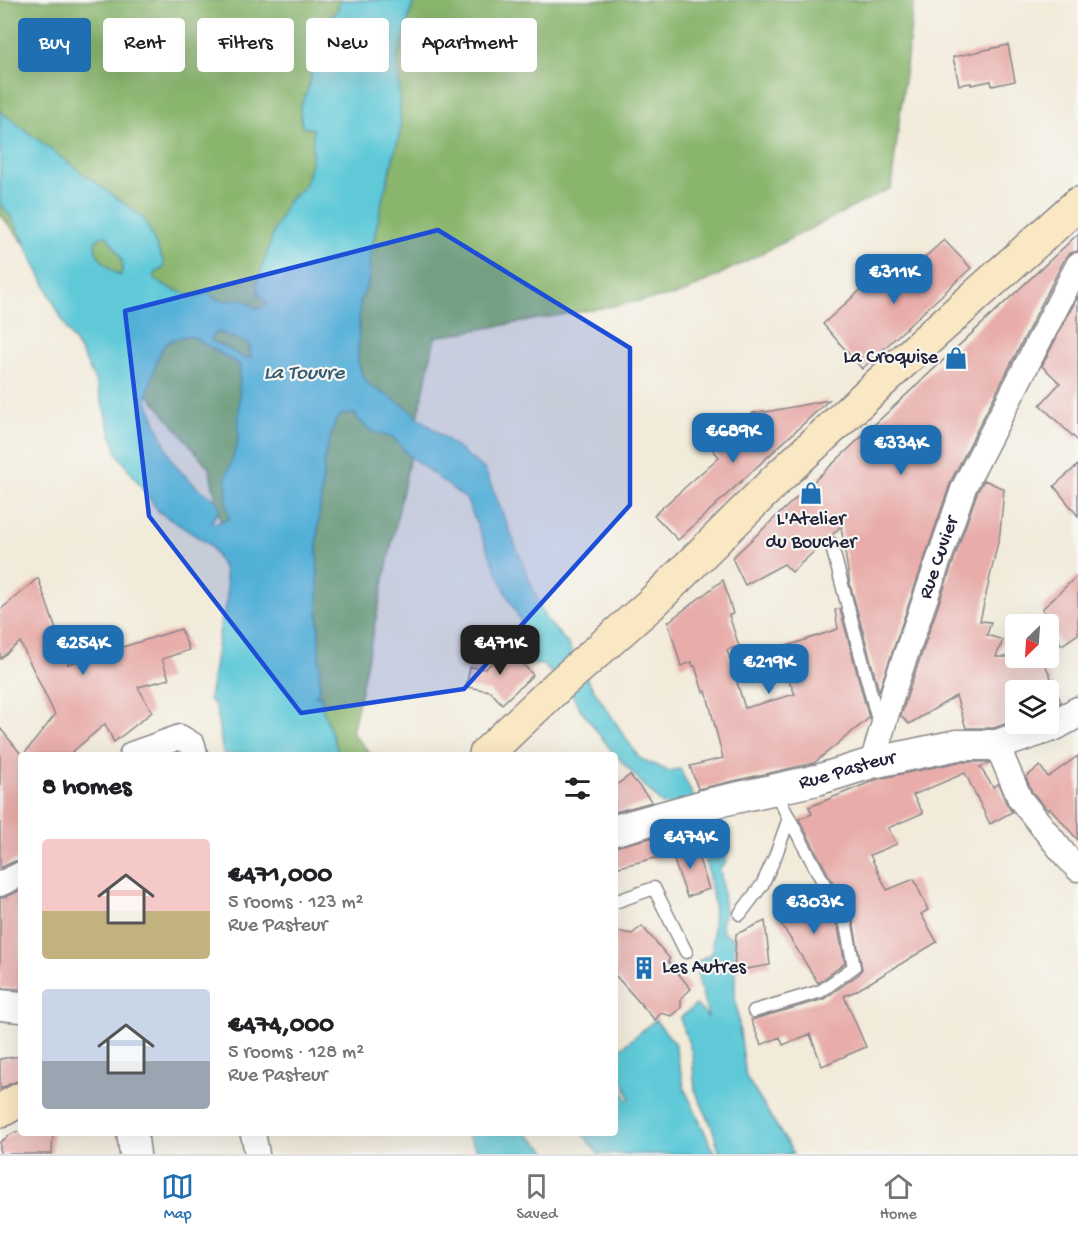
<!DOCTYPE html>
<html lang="en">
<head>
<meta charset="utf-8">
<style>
	:root { --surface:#fff; --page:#f2f2f2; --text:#202124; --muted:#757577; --line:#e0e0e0; --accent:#1f6fb2 }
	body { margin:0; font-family:"Gochi Hand",sans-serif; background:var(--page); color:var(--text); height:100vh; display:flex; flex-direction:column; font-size:22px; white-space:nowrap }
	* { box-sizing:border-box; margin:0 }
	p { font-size:20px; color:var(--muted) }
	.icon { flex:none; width:33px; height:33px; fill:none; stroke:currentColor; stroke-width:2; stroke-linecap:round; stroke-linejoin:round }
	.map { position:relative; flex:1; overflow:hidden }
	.drawer { position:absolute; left:18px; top:752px; width:600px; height:384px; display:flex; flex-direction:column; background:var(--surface); border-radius:6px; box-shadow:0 6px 24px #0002 }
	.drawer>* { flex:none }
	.guide { position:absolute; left:18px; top:18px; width:600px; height:54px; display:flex; gap:12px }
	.needle { width:39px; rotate:205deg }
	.fabs { position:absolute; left:1005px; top:614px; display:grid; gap:12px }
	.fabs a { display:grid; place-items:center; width:54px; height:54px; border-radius:6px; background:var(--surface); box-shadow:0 6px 24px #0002; font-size:30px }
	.price { position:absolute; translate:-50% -51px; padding:0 14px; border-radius:12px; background:var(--accent); color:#fff; font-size:20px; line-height:39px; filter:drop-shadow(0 2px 3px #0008) }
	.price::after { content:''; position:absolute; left:50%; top:36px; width:18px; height:14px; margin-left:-9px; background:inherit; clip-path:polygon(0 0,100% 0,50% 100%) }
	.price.active { background:#222; color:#fff }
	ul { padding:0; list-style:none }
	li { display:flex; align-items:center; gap:18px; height:150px; padding:0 24px }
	li span { display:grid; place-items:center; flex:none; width:168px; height:120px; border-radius:6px; color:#555 }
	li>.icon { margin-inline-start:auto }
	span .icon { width:72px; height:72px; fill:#fffc; stroke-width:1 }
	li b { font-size:26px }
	h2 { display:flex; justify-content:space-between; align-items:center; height:72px; padding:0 24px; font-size:26px }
	.tag { padding:0 21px; border-radius:6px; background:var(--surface); box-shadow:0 6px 24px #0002; font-size:21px; line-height:54px }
	.tag.active { background:var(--accent); color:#fff }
	.menu { display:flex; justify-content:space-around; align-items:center; height:84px; border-top:2px solid var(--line); background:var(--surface); font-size:16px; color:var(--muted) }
	.menu a { display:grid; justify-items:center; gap:3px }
	.menu .active { color:var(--accent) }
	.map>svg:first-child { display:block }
</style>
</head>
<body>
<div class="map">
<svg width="1078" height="1154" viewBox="0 0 1078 1154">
	<rect width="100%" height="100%" fill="#f6f6f2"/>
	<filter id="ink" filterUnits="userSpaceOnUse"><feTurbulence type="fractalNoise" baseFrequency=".0167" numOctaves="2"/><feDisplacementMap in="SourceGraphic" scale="12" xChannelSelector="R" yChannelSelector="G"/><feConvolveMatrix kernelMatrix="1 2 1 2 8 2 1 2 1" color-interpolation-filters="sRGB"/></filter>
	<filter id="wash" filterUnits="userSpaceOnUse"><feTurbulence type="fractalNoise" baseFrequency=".008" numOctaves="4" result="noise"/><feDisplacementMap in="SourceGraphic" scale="24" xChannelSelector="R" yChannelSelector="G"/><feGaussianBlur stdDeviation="1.35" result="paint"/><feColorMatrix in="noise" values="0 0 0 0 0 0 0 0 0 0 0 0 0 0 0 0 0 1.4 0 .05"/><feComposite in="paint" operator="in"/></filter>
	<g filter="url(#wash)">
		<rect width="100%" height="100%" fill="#f2ebda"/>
		<polygon fill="#89b56d" stroke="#566c54" stroke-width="1.5" points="0,0 914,0 891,188 681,294 435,337 352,733 371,754 316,754 253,666 209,468 0,214"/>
		<g fill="#5ec9d8" stroke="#40768a" stroke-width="1.5" fill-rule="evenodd">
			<path d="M340 0H414L398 57 401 129 382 201 370 258 368 283 360 301 358 361 362 375 370 386 402 404 485 470 545 618 567 643 586 678 639 758 668 771 680 769 693 796 715 817 722 822 729 843 725 864 720 867 725 912 721 923 723 933 732 937 736 941 735 996 746 1077 794 1154H720L712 1127 695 1090 692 1053 680 1018 696 1005 708 1017 697 973 693 965 712 953 714 904 698 818 661 803 611 750 579 707 570 691 543 665 527 664 530 639 507 595 466 499 408 455 393 437C376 435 364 429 355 414L341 415 335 422 325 455 317 539 320 690 315 696 321 695 322 707 339 754H223L216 707 209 699 221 622 227 603V586L224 569 210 545 159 512 117 453 96 383 82 354 67 330 15 223 0 203V111L66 161 144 218 164 263V268L155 273 154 279 165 286 195 298 208 292 215 299 225 301 243 299 257 309 264 307 267 303 259 295 257 283 275 228 288 201 305 185 312 159 313 129 302 127 300 108 308 89 311 78 309 61 322 26 337 11ZM103 236H107C115 250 128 259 120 276 109 269 91 254 96 240ZM219 332 247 343 250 347 251 357 245 359 225 347 211 341 213 335ZM187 336 193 337 240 365 238 442 226 477 227 505 229 519 216 523 211 522C214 517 218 514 220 509L217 501 197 487 180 471 171 459 146 399 158 357 164 345 172 340Z"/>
			<polygon points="655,1020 674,1042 685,1090 715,1154 598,1154 582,1133 615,1132 615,1075 627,1100 630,1098 615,1063 615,1053"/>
			<polygon points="466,1133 526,1133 550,1154 480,1154"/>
		</g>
		<g id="blocks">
			<g fill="#e8adaa">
				<polygon points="1008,45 1015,81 992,86 991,81 971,85 971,83 959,85 953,57"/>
				<polygon points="1078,234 1078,251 1071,253 1065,258 951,481 879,691 850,584 841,526 832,535 826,537 823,543 792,572 784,564 745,585 732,558"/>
				<polygon points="944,240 971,268 862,369 823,324 866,285 875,294 890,282 894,285"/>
				<polygon points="1078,296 1078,441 1040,405 1060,383 1042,366"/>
				<polygon points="829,400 678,540 654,515 719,457 713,450 753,413 764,411 766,412"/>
				<polygon points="1078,465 1078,516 1054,486"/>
				<polygon points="984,480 1004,489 1000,533 980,621 991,622 987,635 1003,640 996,657 1042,657 1061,702 1048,709 1048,690 1016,690 1016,720 994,728 966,728 956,696 909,724 901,716 909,690 977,493"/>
				<polygon points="1078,575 1078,634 1062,645 1048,627 1048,624 1047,624 1042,618 1046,614 1042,609"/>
				<polygon points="38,578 68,664 181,629 189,650 162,659 169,679 138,687 152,712 114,742 105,724 70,754 24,754 55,715 20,642 0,659 0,610"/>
				<polygon points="723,580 733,614 729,615 739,646 727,650 745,708 795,694 775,650 838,629 835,610 840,609 869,718 814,763 698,789 690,766 723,758 706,691 703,692 695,666 693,666 692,662 681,666 668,622"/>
				<polygon points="508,648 533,675 502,704 490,691 466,687 470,667 485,669"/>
				<polygon points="0,728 21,754 21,860 15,861 0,868"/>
				<polygon points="1078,756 1078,840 1050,808 1048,810 1038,799 1032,792 1026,777 1040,766 1048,777"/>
				<polygon points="959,762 989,762 989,763 980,767 993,787 998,784 1007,805 1012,812 990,824 965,773 913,795 923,813 888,828 897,844 870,855 887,890 914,879 928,910 921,914 937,942 856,991 844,996 866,1047 822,1066 810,1034 783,1045 780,1037 761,1045 751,1020 824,999 859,974 862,969 853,921 799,819 812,814 809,807 878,779"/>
				<polygon points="630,775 652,802 615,812 615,786"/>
				<polygon points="666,834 671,854 615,868 615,847"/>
				<polygon points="694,844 709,889 687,897 671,852"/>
				<polygon points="817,889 838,928 845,963 818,983 775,914"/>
				<polygon points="21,890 21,989 0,988 0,898 6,897"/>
				<polygon points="765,921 770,965 734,971 736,934"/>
				<polygon points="642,926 670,959 668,961 691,989 681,998 681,1008 672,1016 661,1013 655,1020 615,975 615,931 632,934"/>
				<polygon points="21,1056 21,1080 12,1083 0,1089 0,1059"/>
				<polygon points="15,1132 53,1132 52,1154 0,1154 0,1142"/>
			</g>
		</g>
	</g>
	<g filter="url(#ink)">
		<use href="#blocks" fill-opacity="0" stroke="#8a868a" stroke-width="1.5"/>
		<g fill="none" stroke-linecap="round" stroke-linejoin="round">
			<g stroke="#8a868a" stroke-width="15">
				<g id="service">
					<polyline points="831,543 879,724"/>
					<polyline points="615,902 654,888 686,952"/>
					<polyline points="740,914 762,885 775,857 789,818 774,790"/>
					<polyline points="754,1011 821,991 854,967 846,925 789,818"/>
				</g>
			</g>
			<g stroke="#8a868a" stroke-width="27">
				<g id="minor">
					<polyline points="997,745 1020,799 1065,855 1078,869"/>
					<polyline points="132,754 180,737 193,745 195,754"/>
					<path id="s1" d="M872 763 895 686 964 487 1078 265"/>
					<polyline points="0,884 21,874"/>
					<polyline points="252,1132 254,1138 257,1154"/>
				</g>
			</g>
			<g stroke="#8a868a" stroke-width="33">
				<g id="tertiary">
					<path id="s2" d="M615 830 708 804 817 780 872 763 957 745H997L1055 725 1078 712"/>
					<polyline points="0,1005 21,1007"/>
					<polyline points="132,1132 135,1154"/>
				</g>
			</g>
			<g stroke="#8a868a" stroke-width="36">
				<g id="secondary">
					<polyline points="486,754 559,685 651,604 782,474 922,344 1078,204"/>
					<polyline points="0,1111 21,1099"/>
				</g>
			</g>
			<use href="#service" stroke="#fff" stroke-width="12"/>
			<use href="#minor" stroke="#fff" stroke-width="24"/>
			<use href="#tertiary" stroke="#fff" stroke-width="30"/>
			<use href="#secondary" stroke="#fae7c3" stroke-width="33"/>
		</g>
	</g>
	<path fill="#1d4ed8" fill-opacity="0.2" stroke="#1d4ed8" stroke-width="4.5" stroke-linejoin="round" d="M438 230 630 348V505L464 689 301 713 149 516 125 311Z"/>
	<defs>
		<g id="shop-bare" transform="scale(1.8)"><path d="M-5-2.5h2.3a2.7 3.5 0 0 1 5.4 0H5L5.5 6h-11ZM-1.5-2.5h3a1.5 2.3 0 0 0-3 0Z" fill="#1f6fb2" stroke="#f6f6f2" stroke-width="2.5" paint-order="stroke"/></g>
		<g id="building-bare" transform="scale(1.8)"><path d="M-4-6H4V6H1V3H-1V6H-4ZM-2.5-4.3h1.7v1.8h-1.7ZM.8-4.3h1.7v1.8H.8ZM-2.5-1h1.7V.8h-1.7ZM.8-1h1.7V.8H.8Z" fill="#1f6fb2" stroke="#f6f6f2" stroke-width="2.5" paint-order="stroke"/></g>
	</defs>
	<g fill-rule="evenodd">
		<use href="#shop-bare" x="956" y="358"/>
		<use href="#shop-bare" x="811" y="493"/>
		<use href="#building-bare" x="644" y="968"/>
	</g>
	<g text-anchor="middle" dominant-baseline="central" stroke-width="4.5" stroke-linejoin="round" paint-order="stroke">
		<g font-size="20" fill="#22223b" stroke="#f6f6f2" text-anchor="end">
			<text x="938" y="358">La Croquise</text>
			<text x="811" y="520" text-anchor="middle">L'Atelier<tspan x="811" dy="23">du Boucher</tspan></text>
			<text x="662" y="968" text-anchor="start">Les Autres</text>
		</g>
		<g font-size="20" fill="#22223b" stroke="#f6f6f2">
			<text stroke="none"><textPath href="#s1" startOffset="216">Rue Cuvier</textPath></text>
			<text stroke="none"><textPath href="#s2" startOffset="240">Rue Pasteur</textPath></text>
		</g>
		<g font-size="21" font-style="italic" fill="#375c72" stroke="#f6f6f2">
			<text x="304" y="374">La Touvre</text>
		</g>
	</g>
</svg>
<div class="fabs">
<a><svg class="needle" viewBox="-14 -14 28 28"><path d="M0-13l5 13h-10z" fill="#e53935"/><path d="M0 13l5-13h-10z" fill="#757577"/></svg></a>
<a><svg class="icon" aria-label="layers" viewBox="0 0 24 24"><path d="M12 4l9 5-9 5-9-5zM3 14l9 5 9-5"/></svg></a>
</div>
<b class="price" style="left:894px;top:305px">€311K</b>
<b class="price" style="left:733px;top:464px">€689K</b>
<b class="price" style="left:901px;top:476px">€334K</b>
<b class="price" style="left:83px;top:676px">€254K</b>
<b class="price active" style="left:500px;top:676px">€471K</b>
<b class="price" style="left:769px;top:695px">€219K</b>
<b class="price" style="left:690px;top:870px">€474K</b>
<b class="price" style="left:814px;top:935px">€303K</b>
<div class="guide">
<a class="tag active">Buy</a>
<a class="tag">Rent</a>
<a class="tag">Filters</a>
<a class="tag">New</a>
<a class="tag">Apartment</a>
</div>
<section class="drawer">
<h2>8 homes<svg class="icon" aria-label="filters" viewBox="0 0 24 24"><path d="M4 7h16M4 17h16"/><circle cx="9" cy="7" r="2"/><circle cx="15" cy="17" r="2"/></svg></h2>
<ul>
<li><span style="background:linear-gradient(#f6c9c9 60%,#c2b280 0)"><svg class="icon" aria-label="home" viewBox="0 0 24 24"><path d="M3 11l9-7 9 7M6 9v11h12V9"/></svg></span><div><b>€471,000</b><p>5 rooms · 123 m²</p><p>Rue Pasteur</p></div></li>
<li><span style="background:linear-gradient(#c9d6e8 60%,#9aa5b1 0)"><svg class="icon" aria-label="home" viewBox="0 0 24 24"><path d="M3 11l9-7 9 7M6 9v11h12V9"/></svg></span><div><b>€474,000</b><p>5 rooms · 128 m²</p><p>Rue Pasteur</p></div></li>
</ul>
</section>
</div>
<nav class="menu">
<a class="active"><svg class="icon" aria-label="map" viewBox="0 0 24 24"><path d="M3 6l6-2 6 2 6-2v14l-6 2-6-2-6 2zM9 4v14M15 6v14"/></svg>Map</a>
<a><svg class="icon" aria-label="saved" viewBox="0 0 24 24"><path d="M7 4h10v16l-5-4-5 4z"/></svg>Saved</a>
<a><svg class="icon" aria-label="home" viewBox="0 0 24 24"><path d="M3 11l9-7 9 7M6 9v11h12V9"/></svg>Home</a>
</nav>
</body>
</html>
